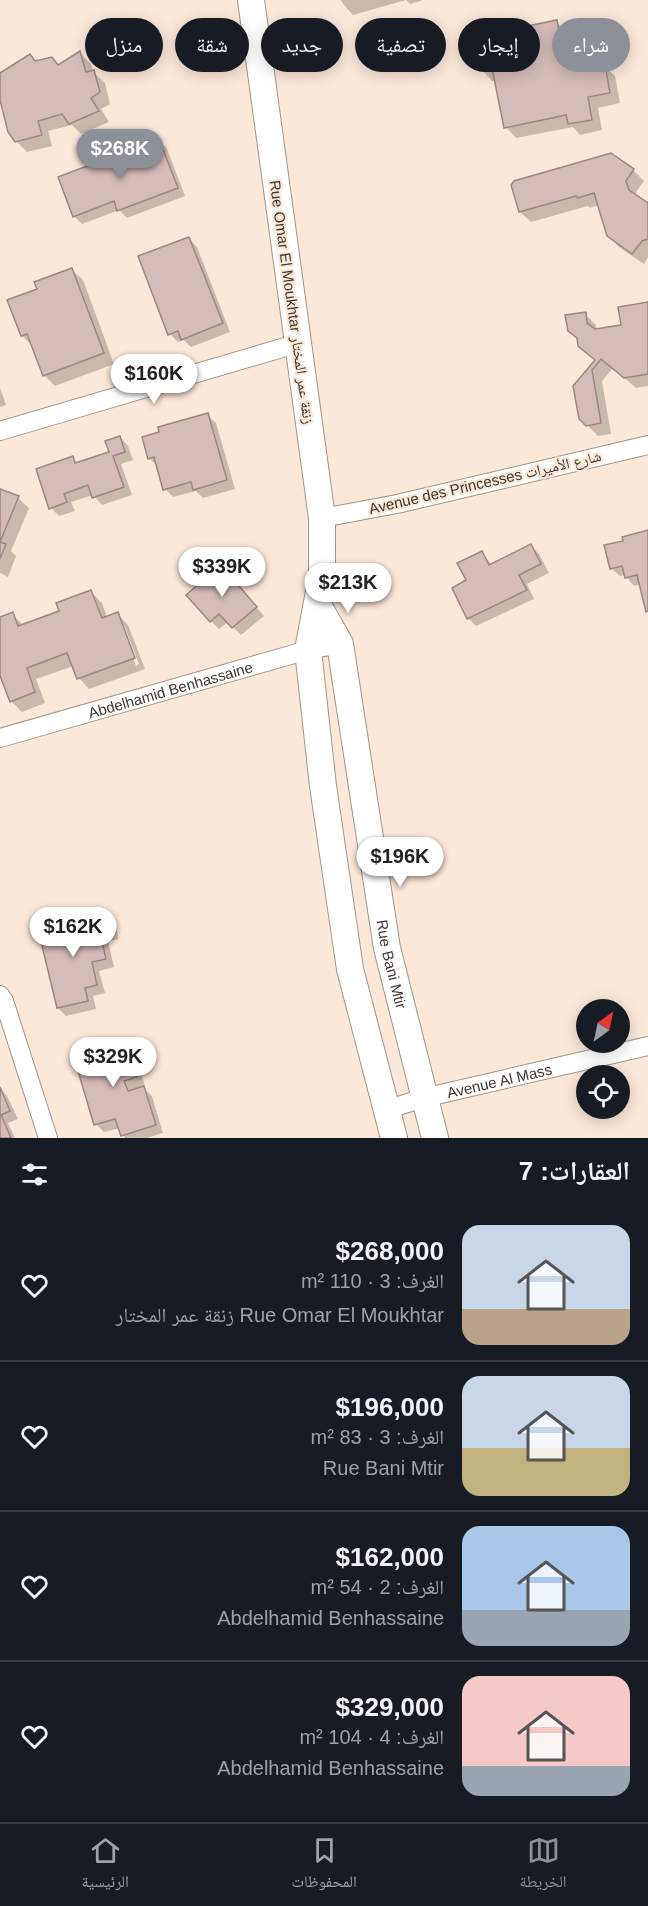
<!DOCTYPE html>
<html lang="ar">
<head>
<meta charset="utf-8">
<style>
	:root { --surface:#171b24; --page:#20242c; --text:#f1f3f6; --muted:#9ea1a6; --line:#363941; --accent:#8c9099 }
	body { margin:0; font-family:Arial,"Noto Naskh Arabic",sans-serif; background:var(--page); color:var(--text); direction:rtl; height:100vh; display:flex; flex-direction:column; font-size:22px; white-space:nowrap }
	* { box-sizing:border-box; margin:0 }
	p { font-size:20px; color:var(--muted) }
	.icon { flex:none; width:33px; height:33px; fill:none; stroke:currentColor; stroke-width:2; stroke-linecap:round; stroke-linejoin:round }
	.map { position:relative; height:1138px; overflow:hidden; direction:ltr }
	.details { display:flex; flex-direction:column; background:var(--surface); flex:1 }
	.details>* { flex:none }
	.guide { position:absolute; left:18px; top:18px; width:612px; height:54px; direction:rtl; display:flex; gap:12px }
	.needle { width:39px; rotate:33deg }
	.fabs { position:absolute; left:576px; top:999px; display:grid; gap:12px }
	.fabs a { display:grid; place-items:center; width:54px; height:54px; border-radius:50%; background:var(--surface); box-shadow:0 3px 15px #0003; font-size:30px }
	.price { position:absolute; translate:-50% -51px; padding:0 14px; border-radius:21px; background:#fff; color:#222; font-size:20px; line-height:39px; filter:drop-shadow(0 2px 3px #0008) }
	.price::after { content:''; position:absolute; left:50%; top:36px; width:18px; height:14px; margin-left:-9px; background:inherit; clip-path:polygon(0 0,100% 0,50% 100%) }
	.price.on { background:var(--accent); color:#fff }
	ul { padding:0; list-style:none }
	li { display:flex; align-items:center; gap:18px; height:150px; padding:0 18px }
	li+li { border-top:2px solid var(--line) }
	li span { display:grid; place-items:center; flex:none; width:168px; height:120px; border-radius:18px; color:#555 }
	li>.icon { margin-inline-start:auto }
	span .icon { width:72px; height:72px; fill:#fffc; stroke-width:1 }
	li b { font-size:26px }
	h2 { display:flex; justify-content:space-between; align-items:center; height:72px; padding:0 18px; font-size:26px }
	.tag { padding:0 21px; border-radius:27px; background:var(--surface); box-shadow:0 3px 15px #0003; font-size:21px; line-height:54px }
	.tag.on { background:var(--accent); color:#fff }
	.tabs { display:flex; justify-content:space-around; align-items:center; height:84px; border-top:2px solid var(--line); background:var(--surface); font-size:16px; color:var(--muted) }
	.tabs a { display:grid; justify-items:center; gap:3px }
	.tabs .on { color:var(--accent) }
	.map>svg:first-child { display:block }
</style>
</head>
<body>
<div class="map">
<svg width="648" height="1138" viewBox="0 0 648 1138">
	<rect width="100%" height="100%" fill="#fce8d9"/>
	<g fill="#0003" fill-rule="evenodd">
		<polygon points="341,0 421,0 421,1 410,4 406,0 353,15 343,4"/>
		<polygon points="556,22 567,32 572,57 580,55 591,68 604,66 615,76 620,103 598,108 602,130 580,135 573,127 516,138 506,127 496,80 492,81 482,70"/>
		<polygon points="80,53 91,64 93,72 105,83 110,104 101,109 109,122 81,134 72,125 48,131 52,146 27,152 16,141 0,94 0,75 30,56 37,63 52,59 59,66"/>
		<polygon points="159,140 167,149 185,196 127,218 119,210 82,224 74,216"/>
		<polygon points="633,170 644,181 636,192 638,198 648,205 648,257 644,264 619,247 608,236 599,205 590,208 588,206 531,222 520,212"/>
		<polygon points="189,238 197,247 230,332 191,347 184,340 178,342 170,334"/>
		<polygon points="72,270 83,280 114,364 55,386 44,375 34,347 22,336 9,301 38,290"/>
		<polygon points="648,304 648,386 636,388 613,368 602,381 611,434 598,436 580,418 574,387 596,361 591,356 585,314 596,325 597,330 623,326"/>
		<polygon points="0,388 6,405 0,407"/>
		<polygon points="207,415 216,423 235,489 203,498 196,491 173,497 165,489 158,467 149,458"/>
		<polygon points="120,437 128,446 133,460 121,464 132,495 102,505 93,495 71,502 75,511 59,516 51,508 73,458 79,464 111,453"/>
		<polygon points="0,490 18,498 29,508 11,551 16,556 8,577 0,573"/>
		<polygon points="648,532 648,612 641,584 634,586 625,575 620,576 611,568 625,542"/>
		<polygon points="531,546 539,554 549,573 527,584 534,599 476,626 468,618 468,581 482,553 492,565"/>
		<polygon points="229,575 264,616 241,635 228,622 219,629 211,621"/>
		<path d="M91 592 102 603 107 617 117 614 128 625 145 669 89 689 79 678 74 666 36 679 45 703 22 712 11 701 0 672V618L12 614 23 625 61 612ZM121 625H124L139 664 136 666Z"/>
		<polygon points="106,915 114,923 116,928 100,932 100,935 117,931 118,939 108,941 114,967 99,971 105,993 93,996 96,1009 66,1016 58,1008 53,918 61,927 63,934 95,927"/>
		<polygon points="125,1040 133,1048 145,1086 142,1087 152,1096 163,1133 147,1138 125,1138 120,1128 104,1132 96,1124"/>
		<polygon points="0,1088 7,1096 18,1119 8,1123 15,1138 0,1138"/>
	</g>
	<g fill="#d6bcb9" stroke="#9f8684" stroke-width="1.5">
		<polygon points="557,20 564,57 580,54 583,68 605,64 610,93 588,97 592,120 568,124 566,115 504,128 492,68 480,71 473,37"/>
		<polygon points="80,51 86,72 94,70 100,92 91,98 99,111 69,124 62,114 38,121 42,135 15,142 8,132 0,100 0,73 30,54 35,61 52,57 58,65"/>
		<polygon points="159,139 178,188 117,211 114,201 73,217 58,177"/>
		<polygon points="611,153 634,169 626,181 629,190 648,203 648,239 642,241 632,254 607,236 594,193 578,198 576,196 519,212 511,185 514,181"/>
		<polygon points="189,237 223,323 181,340 178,331 168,335 138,256"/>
		<polygon points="72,268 104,353 43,376 27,334 21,336 7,300 37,289 34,282"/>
		<polygon points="648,302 648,374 624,378 601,359 592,370 601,423 586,426 579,419 573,386 595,360 578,346 577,338 568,331 565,315 586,312 587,323 595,329 621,325 618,307"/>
		<polygon points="208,413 227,480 193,490 191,482 163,490 154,457 148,459 142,437 159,432 158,427"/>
		<polygon points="120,436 125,452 113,456 124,487 92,498 88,485 64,494 67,502 49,509 36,469 73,456 75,463 109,452 105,441"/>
		<polygon points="0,489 19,496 0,542 6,544 0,559"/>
		<polygon points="648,530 648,611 646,612 637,575 625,578 622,566 610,569 604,545 623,541 622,537"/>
		<polygon points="531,544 541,564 519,575 527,590 467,619 452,588 466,580 457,563 482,551 489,565"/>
		<polygon points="221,565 257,607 232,628 219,614 210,622 186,595"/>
		<polygon points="91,590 102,618 118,612 135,658 77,679 67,653 27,668 35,692 10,702 0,676 0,617 13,612 18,626 59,611 56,603"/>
		<polygon points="107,913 111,931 100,933 106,959 92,962 97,985 85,988 88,1001 57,1008 36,921 54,917 58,934 93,926 91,916"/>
		<polygon points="125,1038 137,1077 124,1081 128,1091 144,1086 156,1125 121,1136 115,1119 94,1125 73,1054"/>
		<polygon points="0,1087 10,1111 1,1115 11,1138 0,1138"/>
	</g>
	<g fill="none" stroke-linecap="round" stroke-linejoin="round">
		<g stroke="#a69386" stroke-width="20">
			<g id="street">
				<polyline points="0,431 299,343"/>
				<polyline points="322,518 397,504 648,445"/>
				<path id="s1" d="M0 738 308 650 340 644"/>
				<polyline points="0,995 4,1001 48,1138"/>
				<path id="s2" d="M386 1110 423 1098 648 1046"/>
			</g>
		</g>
		<g stroke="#a69386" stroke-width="28">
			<g id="secondary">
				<polyline points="251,0 322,518 322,576 308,650 323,786 350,969 394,1138"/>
				<path id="s3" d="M318 605 340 644 387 948 435 1138"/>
			</g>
		</g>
		<use href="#street" stroke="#fff" stroke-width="18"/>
		<use href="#secondary" stroke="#fff" stroke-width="26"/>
	</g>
	<g text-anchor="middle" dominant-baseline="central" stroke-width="4.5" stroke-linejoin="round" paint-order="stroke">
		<g font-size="15" fill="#3f3731" stroke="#fce8d9">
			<text transform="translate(292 302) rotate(82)">Rue Omar El Moukhtar زنقة عمر المختار</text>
			<text transform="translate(485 482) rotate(-13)">Avenue des Princesses شارع الأميرات</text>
			<text stroke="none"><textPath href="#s1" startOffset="177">Abdelhamid Benhassaine</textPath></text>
			<text stroke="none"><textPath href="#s3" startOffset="369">Rue Bani Mtir</textPath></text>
			<text stroke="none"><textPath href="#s2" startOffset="117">Avenue Al Mass</textPath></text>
		</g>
	</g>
</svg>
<div class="fabs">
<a><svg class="needle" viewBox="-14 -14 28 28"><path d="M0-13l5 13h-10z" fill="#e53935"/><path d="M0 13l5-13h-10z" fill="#9ea1a6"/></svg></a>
<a><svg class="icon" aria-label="locate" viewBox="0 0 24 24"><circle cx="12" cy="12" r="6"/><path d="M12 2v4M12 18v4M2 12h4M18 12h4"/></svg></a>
</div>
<b class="price on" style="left:120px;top:180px">$268K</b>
<b class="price" style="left:154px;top:405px">$160K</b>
<b class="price" style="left:222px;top:598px">$339K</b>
<b class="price" style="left:348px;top:614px">$213K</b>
<b class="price" style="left:400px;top:888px">$196K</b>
<b class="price" style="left:73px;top:958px">$162K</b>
<b class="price" style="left:113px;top:1088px">$329K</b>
<div class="guide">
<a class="tag on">شراء</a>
<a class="tag">إيجار</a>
<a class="tag">تصفية</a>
<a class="tag">جديد</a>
<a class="tag">شقة</a>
<a class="tag">منزل</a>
</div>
</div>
<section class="details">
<h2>العقارات: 7<svg class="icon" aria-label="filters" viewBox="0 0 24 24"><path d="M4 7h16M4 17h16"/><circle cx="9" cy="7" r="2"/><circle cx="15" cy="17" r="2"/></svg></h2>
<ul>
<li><span style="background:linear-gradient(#c9d6e8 70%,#b9a48a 0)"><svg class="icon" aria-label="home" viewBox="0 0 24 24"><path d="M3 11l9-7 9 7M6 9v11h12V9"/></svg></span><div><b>$268,000</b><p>الغرف: 3 · 110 m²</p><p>Rue Omar El Moukhtar زنقة عمر المختار</p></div><svg class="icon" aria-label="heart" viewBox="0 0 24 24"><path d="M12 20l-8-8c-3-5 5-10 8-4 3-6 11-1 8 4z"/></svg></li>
<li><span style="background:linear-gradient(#c9d6e8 60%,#c2b280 0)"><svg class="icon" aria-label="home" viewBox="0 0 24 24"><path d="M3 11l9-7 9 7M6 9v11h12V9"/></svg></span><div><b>$196,000</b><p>الغرف: 3 · 83 m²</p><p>Rue Bani Mtir</p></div><svg class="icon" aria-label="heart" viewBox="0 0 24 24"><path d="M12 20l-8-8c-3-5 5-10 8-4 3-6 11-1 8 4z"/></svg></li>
<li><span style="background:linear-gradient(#a9c7e8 70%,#9aa5b1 0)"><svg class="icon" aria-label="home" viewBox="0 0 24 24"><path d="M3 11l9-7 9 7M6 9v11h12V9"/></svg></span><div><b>$162,000</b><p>الغرف: 2 · 54 m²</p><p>Abdelhamid Benhassaine</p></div><svg class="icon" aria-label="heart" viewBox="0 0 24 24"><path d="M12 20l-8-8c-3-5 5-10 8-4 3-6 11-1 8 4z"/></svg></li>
<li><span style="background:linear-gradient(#f6c9c9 75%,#9aa5b1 0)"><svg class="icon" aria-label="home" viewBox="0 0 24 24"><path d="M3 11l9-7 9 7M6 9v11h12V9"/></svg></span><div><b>$329,000</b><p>الغرف: 4 · 104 m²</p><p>Abdelhamid Benhassaine</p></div><svg class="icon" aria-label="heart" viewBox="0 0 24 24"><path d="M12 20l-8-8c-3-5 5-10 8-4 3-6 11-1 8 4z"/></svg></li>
</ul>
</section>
<nav class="tabs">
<a class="on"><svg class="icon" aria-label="map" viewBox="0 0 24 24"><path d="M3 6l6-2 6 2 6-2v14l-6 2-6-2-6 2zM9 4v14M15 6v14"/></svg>الخريطة</a>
<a><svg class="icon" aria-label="saved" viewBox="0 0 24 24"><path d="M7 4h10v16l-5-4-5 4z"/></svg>المحفوظات</a>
<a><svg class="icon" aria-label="home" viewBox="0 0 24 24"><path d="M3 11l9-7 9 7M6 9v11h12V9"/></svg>الرئيسية</a>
</nav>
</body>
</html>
